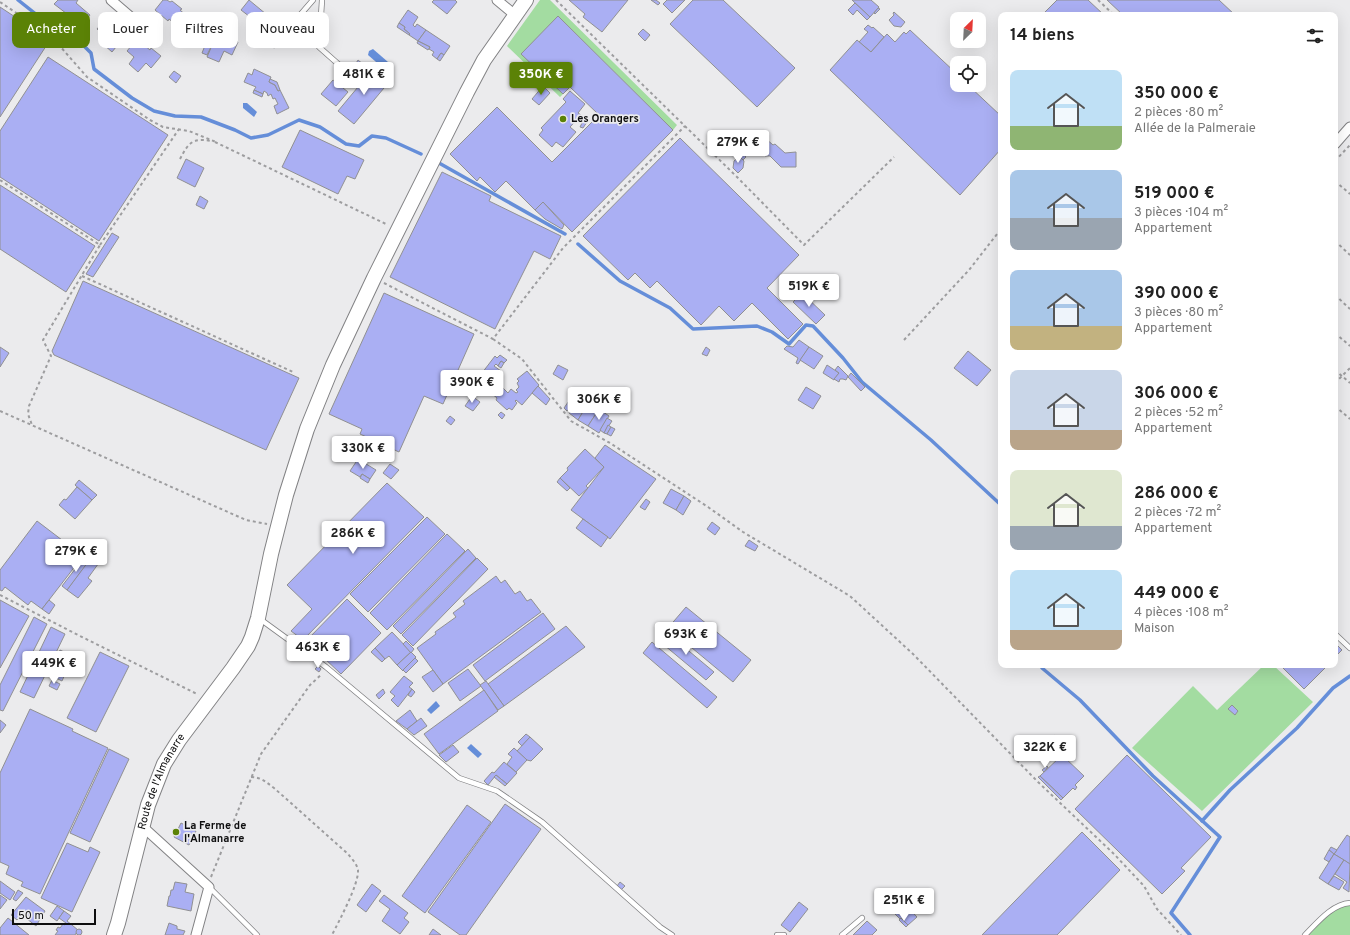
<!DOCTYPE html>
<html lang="fr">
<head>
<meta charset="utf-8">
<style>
	:root { --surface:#fff; --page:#f2f2f2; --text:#222; --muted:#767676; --accent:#5b8206 }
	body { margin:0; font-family:Overpass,sans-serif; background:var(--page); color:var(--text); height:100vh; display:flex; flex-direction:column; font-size:15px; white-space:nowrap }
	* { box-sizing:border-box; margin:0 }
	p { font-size:13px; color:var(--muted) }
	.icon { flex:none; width:22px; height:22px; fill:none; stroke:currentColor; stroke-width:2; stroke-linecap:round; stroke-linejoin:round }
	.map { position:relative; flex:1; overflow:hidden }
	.side { position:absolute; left:998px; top:12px; width:340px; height:656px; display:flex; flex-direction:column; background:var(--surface); border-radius:8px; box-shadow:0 4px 16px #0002 }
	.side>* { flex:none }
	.banner { position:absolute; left:12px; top:12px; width:380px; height:36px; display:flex; gap:8px }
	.needle { width:26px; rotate:24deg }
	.buttons { position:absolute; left:950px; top:12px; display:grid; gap:8px }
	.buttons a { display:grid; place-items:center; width:36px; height:36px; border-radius:8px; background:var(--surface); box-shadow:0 4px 16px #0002; font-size:20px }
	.scale { position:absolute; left:12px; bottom:10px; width:84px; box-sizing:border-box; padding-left:4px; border:2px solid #0e0e0f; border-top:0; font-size:11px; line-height:14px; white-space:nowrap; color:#0e0e0f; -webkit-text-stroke:3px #ebebed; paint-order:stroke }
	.price { position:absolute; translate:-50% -34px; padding:0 9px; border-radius:4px; background:#fff; color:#222; font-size:13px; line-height:26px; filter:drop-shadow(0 1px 2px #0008) }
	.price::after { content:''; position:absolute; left:50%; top:24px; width:12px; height:9px; margin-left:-6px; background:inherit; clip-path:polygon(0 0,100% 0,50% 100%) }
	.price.on { background:var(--accent); color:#fff }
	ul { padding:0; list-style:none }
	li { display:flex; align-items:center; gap:12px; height:100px; padding:0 12px }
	li span { display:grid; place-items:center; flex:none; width:112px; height:80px; border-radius:8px; color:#555 }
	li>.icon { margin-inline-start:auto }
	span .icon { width:48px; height:48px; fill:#fffc; stroke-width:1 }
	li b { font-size:17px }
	h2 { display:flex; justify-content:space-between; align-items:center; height:48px; padding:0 12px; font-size:17px }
	.chip { padding:0 14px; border-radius:8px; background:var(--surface); box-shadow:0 4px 16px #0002; font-size:14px; line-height:36px }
	.chip.on { background:var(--accent); color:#fff }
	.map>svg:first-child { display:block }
</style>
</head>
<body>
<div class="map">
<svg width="1350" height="935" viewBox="0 0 1350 935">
	<rect width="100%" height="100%" fill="#ebebed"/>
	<g fill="#a3dca1">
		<polygon points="540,0 550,0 677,125 673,130 558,16 563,94 560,97 507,46"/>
		<polygon points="1264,665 1273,665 1313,702 1202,811 1132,748 1193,686 1217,710"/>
		<polygon points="1350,903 1350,935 1305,935 1329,912"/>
	</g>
	<g fill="#658ed9">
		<polygon points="373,49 388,62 383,68 368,55 369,51"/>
		<polygon points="243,103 247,103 257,112 254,117 243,108"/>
		<polygon points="436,701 440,706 431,714 427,710"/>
		<polygon points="471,744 482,754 478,758 467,748"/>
	</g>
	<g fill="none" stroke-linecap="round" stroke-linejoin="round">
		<g stroke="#658ed9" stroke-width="3.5">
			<polyline points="18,0 71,42 82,44 91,53 94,69 132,98 154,111 175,116 201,117 235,130 251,138 268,135 299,120 320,127 346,144 359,146 372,136 386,138 421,154"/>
			<polyline points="439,163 565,234"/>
			<polyline points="578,244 620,281 670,308 693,329 757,326 772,332 789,344 806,325 813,326 843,358 862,382 931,440 1001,505"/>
			<polyline points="1042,665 1042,668 1080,700 1153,776 1220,837 1171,913 1190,935"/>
			<polyline points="1202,821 1230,790 1297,728 1333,688 1350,676"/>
		</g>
	</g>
	<g fill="#aaaff3" stroke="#909092">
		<polygon points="58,0 78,0 76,3 90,15 80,28 68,19 71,17 54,4"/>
		<polygon points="163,0 167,0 170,2 172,1 182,9 180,10 188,17 179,27 169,19 168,21 155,10"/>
		<polygon points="249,0 272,19 265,27 274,35 268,43 259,35 261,32 251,24 254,20 241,10"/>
		<polygon points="434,0 455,0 457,2 447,14 432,2"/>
		<polygon points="569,0 628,0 602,32 583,17 585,14"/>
		<polygon points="651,0 656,0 660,3 658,5"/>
		<polygon points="667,0 685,0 672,13 663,4"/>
		<polygon points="693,0 723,0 795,68 757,107 670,24"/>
		<polygon points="852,0 871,0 879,7 870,17"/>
		<polygon points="1057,0 1088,0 1104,15 1042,15"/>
		<polygon points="1107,0 1219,0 1235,15 1123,15"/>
		<polygon points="855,3 870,17 867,20 857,10 853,15 848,10"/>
		<polygon points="0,7 50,40 0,117"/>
		<polygon points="878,8 880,9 875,14 874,13"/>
		<polygon points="408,10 418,17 413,25 415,27 417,24 426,30 418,41 409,35 410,34 404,29 405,27 399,23"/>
		<polygon points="894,12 905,22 901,27 894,26 889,20 894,15 893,13"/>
		<polygon points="109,15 129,31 112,52 103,44 108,38 97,29"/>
		<polygon points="558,16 673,130 572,232 543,202 535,210 506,181 495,192 480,177 477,181 450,154 497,107 552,162 599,115 570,87 563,94 521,54"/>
		<polygon points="399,23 405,27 404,29 410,34 409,35 397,27"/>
		<polygon points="215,24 227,30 224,35 238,42 232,55 224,51 219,62 207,57 216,36 211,33"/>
		<polygon points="868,25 872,28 873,27 884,37 871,52 859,42 868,32 864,29"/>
		<polygon points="643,29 650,35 645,41 638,34"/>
		<polygon points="426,30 450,46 444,55 441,53 437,59 432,55 434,52 429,49 430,47 418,41"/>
		<polygon points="910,30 957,74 957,85 968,85 1001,116 1001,149 960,195 830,70 857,40 871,52 887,34 895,42 904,32 906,34"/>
		<polygon points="137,39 150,50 151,48 161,56 151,68 146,63 138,72 129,64 134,57 127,51"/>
		<polygon points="418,41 430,47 428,50 417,43"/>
		<polygon points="206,43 212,45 207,55 202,53"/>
		<polygon points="441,53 444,55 440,61 437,59"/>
		<polygon points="48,57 168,135 99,241 0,177 0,131"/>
		<polygon points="358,60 364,65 361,69 355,65"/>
		<polygon points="376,65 388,74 384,78 373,69"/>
		<polygon points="254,69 271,77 269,82 275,85 278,91 280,90 289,108 277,114 274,106 278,104 275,98 273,99 271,94 268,96 267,93 264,91 263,94 254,90 256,87 244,82 248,73 252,75"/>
		<polygon points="373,69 389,82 354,124 338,111"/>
		<polygon points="174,71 181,76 176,83 169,77"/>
		<polygon points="270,79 277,82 280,90 278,91 275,85 269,82"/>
		<polygon points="333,80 348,92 336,106 321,94"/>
		<polygon points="543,86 550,93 539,105 532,99"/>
		<polygon points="254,90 263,94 262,97 253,93"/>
		<polygon points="570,91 585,104 578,113 581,115 570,127 576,132 563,147 556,142 552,147 539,135 543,130 541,128 566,102 563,99"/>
		<polygon points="583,121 587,122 583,128 580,127"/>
		<polygon points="300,130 364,160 355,179 347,176 338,194 282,167"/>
		<polygon points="680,138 799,255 767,288 803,324 788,339 752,303 734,321 719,306 701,325 657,281 650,288 635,273 628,280 583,236"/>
		<polygon points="765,138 773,145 775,144 785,153 796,152 796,167 781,167 770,156 765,156 756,147"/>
		<polygon points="742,153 746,157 743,160 739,156"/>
		<polygon points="739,156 744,161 743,168 738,173 733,168 734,161"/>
		<polygon points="186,159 204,168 195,187 177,178"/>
		<polygon points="442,172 491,196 489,201 561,236 550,259 534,251 495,329 390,277"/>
		<polygon points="0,185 95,246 66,292 0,249"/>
		<polygon points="200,196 208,201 204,209 196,205"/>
		<polygon points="543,202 564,225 562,229 545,219 535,210"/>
		<polygon points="112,233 119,237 93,277 86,274"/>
		<polygon points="83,281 299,378 266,450 54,355 52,351"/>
		<polygon points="384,293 474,334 443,404 424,396 399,452 360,434 362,429 329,414"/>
		<polygon points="802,293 825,315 816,324 793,302"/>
		<polygon points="799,340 809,347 798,364 796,363 798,358 784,349 787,346 793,347"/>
		<polygon points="0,347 9,353 0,367"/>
		<polygon points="706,347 710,350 707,356 702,354"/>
		<polygon points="809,347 823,356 814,369 800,360"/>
		<polygon points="968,351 991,370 977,386 954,368"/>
		<polygon points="500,355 507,360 504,363 501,361 498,366 496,364 494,366 501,371 493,382 482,373 495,356 497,358"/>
		<polygon points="501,361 504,363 501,368 498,366"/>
		<polygon points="558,365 568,370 563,380 553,374"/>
		<polygon points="827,365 839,373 834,380 823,373"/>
		<polygon points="838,366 848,376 846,380 843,379 840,379 839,382 834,379 839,373 835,370"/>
		<polygon points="527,371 539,385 522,405 516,400 515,401 517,403 512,410 509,408 507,410 496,400 497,398 491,393 499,384 508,393 511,389 516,393 518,392 516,390 519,387 517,383 519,381 517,379"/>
		<polygon points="851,373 865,387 861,391 848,377"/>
		<polygon points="538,386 550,399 546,405 532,393"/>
		<polygon points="806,387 821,396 813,409 798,400"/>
		<polygon points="581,392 591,399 578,420 569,413 571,410 569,409 567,411 564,408 573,395 577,398"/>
		<polygon points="472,396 480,402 473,411 465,406"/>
		<polygon points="587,405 592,408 593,406 599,409 588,426 578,420"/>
		<polygon points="599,409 609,416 599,433 588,426"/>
		<polygon points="501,412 505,415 502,419 498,415"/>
		<polygon points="450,416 455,420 451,425 446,421"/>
		<polygon points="607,418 612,421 604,433 600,430"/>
		<polygon points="608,425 611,427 607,434 604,433"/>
		<polygon points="611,427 615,429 611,436 607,434"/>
		<polygon points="605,445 656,479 610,539 571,510 604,467 595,458"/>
		<polygon points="585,449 604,467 586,486 588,488 579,496 560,478 568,470 567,468"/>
		<polygon points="358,459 376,470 370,479 362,474 360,477 350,471"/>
		<polygon points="390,464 399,470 391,479 383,473"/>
		<polygon points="362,474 370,479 368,483 360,478"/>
		<polygon points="560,478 570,488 567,491 557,482"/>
		<polygon points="79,480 97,495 92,500 75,485"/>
		<polygon points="387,483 424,517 303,640 291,631 312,609 287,585"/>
		<polygon points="77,487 92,500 75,519 59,505 64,499 66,500"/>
		<polygon points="671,489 684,496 676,510 663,503"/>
		<polygon points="684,496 691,501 683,515 676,510"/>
		<polygon points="646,499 650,502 645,510 640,507"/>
		<polygon points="427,517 445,534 368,612 350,594"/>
		<polygon points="583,519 608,537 601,547 576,528"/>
		<polygon points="37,521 83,556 42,609 31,601 28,605 5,587 2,591 0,590 0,570"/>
		<polygon points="712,522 720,528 715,535 707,529"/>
		<polygon points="447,534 465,551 387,630 370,613"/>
		<polygon points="749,540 758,546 755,551 745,546"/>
		<polygon points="92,542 104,547 99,559 101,560 88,578 92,581 78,598 67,590 93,554 87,552"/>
		<polygon points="468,549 476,558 401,634 393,626"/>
		<polygon points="86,555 91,558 67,590 62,586"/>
		<polygon points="477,558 488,569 413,646 402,635"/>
		<polygon points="496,576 501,583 505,580 515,594 520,591 527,601 531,599 541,612 443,684 417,648 436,634 435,632 456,617 453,613 465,604 463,601"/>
		<polygon points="347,599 381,633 341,674 306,641"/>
		<polygon points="0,600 29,616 0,668"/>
		<polygon points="49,600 55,605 49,614 42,609"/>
		<polygon points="686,607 751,660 733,682 668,628"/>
		<polygon points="543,613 555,629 485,681 473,665"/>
		<polygon points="34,617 47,624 3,711 0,710 0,685"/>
		<polygon points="566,626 585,647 504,706 488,684"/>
		<polygon points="51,627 65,634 34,698 20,692"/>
		<polygon points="665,631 714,672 706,680 658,640"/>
		<polygon points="392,632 411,652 397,665 389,656 385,659 375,648"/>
		<polygon points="406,641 414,649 411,653 403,644"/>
		<polygon points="652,642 717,697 707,708 643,653"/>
		<polygon points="1335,643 1342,650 1335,657"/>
		<polygon points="375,648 385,659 382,662 371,652"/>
		<polygon points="60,650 70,655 66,663 69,665 62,681 52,676 57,664 54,662"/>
		<polygon points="100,652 129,666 96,732 67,718"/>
		<polygon points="411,652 416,657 403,671 397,665"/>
		<polygon points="70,655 73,656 69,665 66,663"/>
		<polygon points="415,658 418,661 406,673 403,670"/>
		<polygon points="1280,665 1328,665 1304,689"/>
		<polygon points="318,666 321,669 319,672 315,669"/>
		<polygon points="468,669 481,686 460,701 448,683"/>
		<polygon points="433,670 443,684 433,692 422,677"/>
		<polygon points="404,676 413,683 409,687 412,689 398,707 391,700 395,696 390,692"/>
		<polygon points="52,680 60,684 57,690 49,686"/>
		<polygon points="486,681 504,706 498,710 480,685"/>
		<polygon points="383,689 385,693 379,699 376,695"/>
		<polygon points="412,689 415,692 411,697 408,695"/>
		<polygon points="484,690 498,711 439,754 424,734"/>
		<polygon points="1232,705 1238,711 1235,715 1228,709"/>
		<polygon points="30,709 73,729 72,731 108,748 40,894 21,886 23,882 6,874 9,866 0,862 0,773"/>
		<polygon points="410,710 417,721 407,729 396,721"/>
		<polygon points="421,718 427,726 414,735 407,729"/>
		<polygon points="0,720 6,725 0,733"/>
		<polygon points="526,734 530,737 522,746 518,742"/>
		<polygon points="1054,735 1065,745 1058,753 1047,743"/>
		<polygon points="530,737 543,749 531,761 527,760 517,751"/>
		<polygon points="453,745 459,752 446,762 439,755"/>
		<polygon points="514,748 527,760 516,772 507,764 512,757 508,754"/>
		<polygon points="109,749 129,759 90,842 70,833"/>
		<polygon points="1062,755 1084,776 1075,785 1077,787 1075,790 1073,788 1063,798 1040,776"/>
		<polygon points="1127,755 1211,837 1181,868 1185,871 1162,894 1075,809"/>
		<polygon points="504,762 517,773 507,784 496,775 488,785 484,781 492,772 494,773"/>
		<polygon points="1047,766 1048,767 1044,772 1042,770"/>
		<polygon points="496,775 507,784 505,786 494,777"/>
		<polygon points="1040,776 1063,798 1061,800 1038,777"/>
		<polygon points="505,804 541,829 466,935 460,935 428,912"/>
		<polygon points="467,805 491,822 425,913 402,896"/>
		<polygon points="181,823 196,831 189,845 174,837"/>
		<polygon points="1082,832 1120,870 1057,935 982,935"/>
		<polygon points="1347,835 1350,837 1350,864 1334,854"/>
		<polygon points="67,843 88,852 90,847 100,852 72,912 41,898"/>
		<polygon points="1331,847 1337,850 1334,854 1329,850"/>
		<polygon points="1329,850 1334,854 1329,862 1324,859"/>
		<polygon points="1334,854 1344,860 1328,884 1319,878"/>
		<polygon points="1344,860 1350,864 1349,892 1343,888 1347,882 1335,874"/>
		<polygon points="1334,876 1344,882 1339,890 1328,884"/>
		<polygon points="0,881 15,892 10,900 0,893"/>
		<polygon points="175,882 187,884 185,892 194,894 191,911 167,906 169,896 170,896 171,890 173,890"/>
		<polygon points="620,882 625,886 621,890 617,886"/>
		<polygon points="372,884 381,891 366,912 357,905"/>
		<polygon points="18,890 23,893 16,901 13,899"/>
		<polygon points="0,895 7,900 0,909"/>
		<polygon points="384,895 408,913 404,918 409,922 400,934 382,921 390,909 379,901"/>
		<polygon points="905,895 909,900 905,904 900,899"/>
		<polygon points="26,897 45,911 36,926 22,915 17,920 11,915"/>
		<polygon points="900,899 917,917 908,925 901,918 900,919 890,909"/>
		<polygon points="799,902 808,909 790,932 781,925"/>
		<polygon points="57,906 64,911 57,921 50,916"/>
		<polygon points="64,911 71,916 67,921 78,930 75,935 55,935 58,931 56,930 58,927 60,928 63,924 65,925 66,923 59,918"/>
		<polygon points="8,918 29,935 0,935 0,928"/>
		<polygon points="901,918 908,925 906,927 899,920"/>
		<polygon points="867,921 877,930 872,935 853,935"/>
		<polygon points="169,923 177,926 177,929 185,931 183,935 165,935"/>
		<polygon points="433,929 441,935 429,935"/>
		<circle cx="79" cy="932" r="3"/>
	</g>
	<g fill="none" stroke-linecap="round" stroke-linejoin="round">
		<g stroke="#828284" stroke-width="6">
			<g id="service">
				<polyline points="322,0 319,47 345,70"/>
				<polyline points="274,45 313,0"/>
				<polyline points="260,619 326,667 459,778 497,791 542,822 660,927 672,935"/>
				<polyline points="1335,634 1350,648"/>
				<polyline points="209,887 257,935"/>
				<polyline points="777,935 784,935"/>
				<polyline points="842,935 862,918"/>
				<path d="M1305 935C1317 923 1332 904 1350 903"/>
			</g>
		</g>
		<g stroke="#828284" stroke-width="11">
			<g id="minor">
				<polyline points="111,0 140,25"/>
				<polyline points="497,0 515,15"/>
				<polyline points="1335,144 1350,127"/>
				<polyline points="142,826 209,887 196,935"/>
			</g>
		</g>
		<g stroke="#828284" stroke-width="16">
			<g id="primary">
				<path id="s1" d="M114 935 118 923 148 805 164 764 179 740 233 668 248 646 252 637 258 618 271 554 286 495 307 429 333 365 374 278 467 92 484 60 526 0"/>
			</g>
		</g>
		<g stroke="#9d9d9f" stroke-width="2" stroke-dasharray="3 3" stroke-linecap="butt">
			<polyline points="556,0 737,177 804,245 894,157"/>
			<polyline points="1098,0 1114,15"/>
			<polyline points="0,2 52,37 87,77 150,120 163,127 189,131 216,142"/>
			<polyline points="215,142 388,225"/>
			<path d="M180 159C188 144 192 137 211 141"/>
			<polyline points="1335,161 1350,145"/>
			<polyline points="0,180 100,245 43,340 51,356 29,406 28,414 32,425"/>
			<polyline points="1335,181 1350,194"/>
			<polyline points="1335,241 1350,255"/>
			<polyline points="100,245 179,129"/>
			<polyline points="82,276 293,372"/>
			<polyline points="384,283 493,339 563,248 685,126"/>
			<polyline points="1335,295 1350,309"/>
			<polyline points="1335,333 1350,346"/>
			<polyline points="493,339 522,359 571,421 610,443 708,507 743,532 850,596 913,654 1038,782 1114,854 1144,886 1157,909 1181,935"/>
			<polyline points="904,340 969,270 1001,229"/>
			<polyline points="1335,370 1350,383"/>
			<polyline points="1335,383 1350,368"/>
			<polyline points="1335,406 1350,419"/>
			<polyline points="0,411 246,520 267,524"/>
			<polyline points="0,595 80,636 197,694"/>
			<path d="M251 777C261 777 266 782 274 788L348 854C352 859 357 864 358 870 359 884 339 921 332 935"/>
			<polyline points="211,877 261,754 310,685 322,674"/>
		</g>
		<use href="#service" stroke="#fff" stroke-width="4.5"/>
		<use href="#minor" stroke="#fff" stroke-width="9"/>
		<use href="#primary" stroke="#fff" stroke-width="14"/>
	</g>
	<g fill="#5b8206" stroke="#ebebed" stroke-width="1.5">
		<circle cx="563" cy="119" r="4"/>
		<circle cx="176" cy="832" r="4"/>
	</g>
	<g text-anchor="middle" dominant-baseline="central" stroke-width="3.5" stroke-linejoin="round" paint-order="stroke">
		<g font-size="11" font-weight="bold" fill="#0e0e0f" stroke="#ebebed" text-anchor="start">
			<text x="571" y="119">Les Orangers</text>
			<text x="184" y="826">La Ferme de<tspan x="184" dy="13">l'Almanarre</tspan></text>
		</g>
		<g font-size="11" fill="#0e0e0f" stroke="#ebebed">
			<text stroke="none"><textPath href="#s1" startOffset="161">Route de l'Almanarre</textPath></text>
		</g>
	</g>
</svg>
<div class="buttons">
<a><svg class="needle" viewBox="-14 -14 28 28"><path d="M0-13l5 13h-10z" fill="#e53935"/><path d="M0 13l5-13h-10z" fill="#767676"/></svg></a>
<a><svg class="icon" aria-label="locate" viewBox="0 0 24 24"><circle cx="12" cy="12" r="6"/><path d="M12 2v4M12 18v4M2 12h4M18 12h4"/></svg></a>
</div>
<div class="scale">50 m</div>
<b class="price" style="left:364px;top:96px">481K €</b>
<b class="price on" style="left:541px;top:96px">350K €</b>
<b class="price" style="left:738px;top:164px">279K €</b>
<b class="price" style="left:809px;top:308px">519K €</b>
<b class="price" style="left:472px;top:404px">390K €</b>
<b class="price" style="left:599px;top:421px">306K €</b>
<b class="price" style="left:363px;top:470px">330K €</b>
<b class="price" style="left:353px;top:555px">286K €</b>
<b class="price" style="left:76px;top:573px">279K €</b>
<b class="price" style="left:686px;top:656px">693K €</b>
<b class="price" style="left:318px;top:669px">463K €</b>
<b class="price" style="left:54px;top:685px">449K €</b>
<b class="price" style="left:1045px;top:769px">322K €</b>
<b class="price" style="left:904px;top:922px">251K €</b>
<div class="banner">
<a class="chip on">Acheter</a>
<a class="chip">Louer</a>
<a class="chip">Filtres</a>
<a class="chip">Nouveau</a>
</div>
<section class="side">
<h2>14 biens<svg class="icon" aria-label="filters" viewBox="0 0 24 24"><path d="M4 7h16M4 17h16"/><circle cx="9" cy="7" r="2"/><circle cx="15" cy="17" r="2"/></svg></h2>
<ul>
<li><span style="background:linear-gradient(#bfe0f5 70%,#8fb573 0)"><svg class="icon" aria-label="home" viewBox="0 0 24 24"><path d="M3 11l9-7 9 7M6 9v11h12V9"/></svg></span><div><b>350 000 €</b><p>2 pièces · 80 m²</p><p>Allée de la Palmeraie</p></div></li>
<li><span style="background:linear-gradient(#a9c7e8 60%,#9aa5b1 0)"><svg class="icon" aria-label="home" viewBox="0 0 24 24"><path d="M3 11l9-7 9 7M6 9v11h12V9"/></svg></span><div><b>519 000 €</b><p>3 pièces · 104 m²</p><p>Appartement</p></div></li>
<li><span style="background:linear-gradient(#a9c7e8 70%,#c2b280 0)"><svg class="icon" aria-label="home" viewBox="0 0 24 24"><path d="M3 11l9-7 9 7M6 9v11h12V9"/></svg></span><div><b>390 000 €</b><p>3 pièces · 80 m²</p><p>Appartement</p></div></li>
<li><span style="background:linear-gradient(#c9d6e8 75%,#b9a48a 0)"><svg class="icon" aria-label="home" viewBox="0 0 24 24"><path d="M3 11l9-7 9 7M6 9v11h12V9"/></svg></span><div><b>306 000 €</b><p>2 pièces · 52 m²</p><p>Appartement</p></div></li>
<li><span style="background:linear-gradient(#dfe7d0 70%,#9aa5b1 0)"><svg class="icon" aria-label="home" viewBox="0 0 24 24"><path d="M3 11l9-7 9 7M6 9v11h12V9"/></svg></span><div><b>286 000 €</b><p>2 pièces · 72 m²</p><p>Appartement</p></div></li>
<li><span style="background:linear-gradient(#bfe0f5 75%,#b9a48a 0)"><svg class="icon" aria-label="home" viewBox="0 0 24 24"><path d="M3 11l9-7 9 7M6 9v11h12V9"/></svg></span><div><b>449 000 €</b><p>4 pièces · 108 m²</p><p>Maison</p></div></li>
</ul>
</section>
</div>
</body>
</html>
